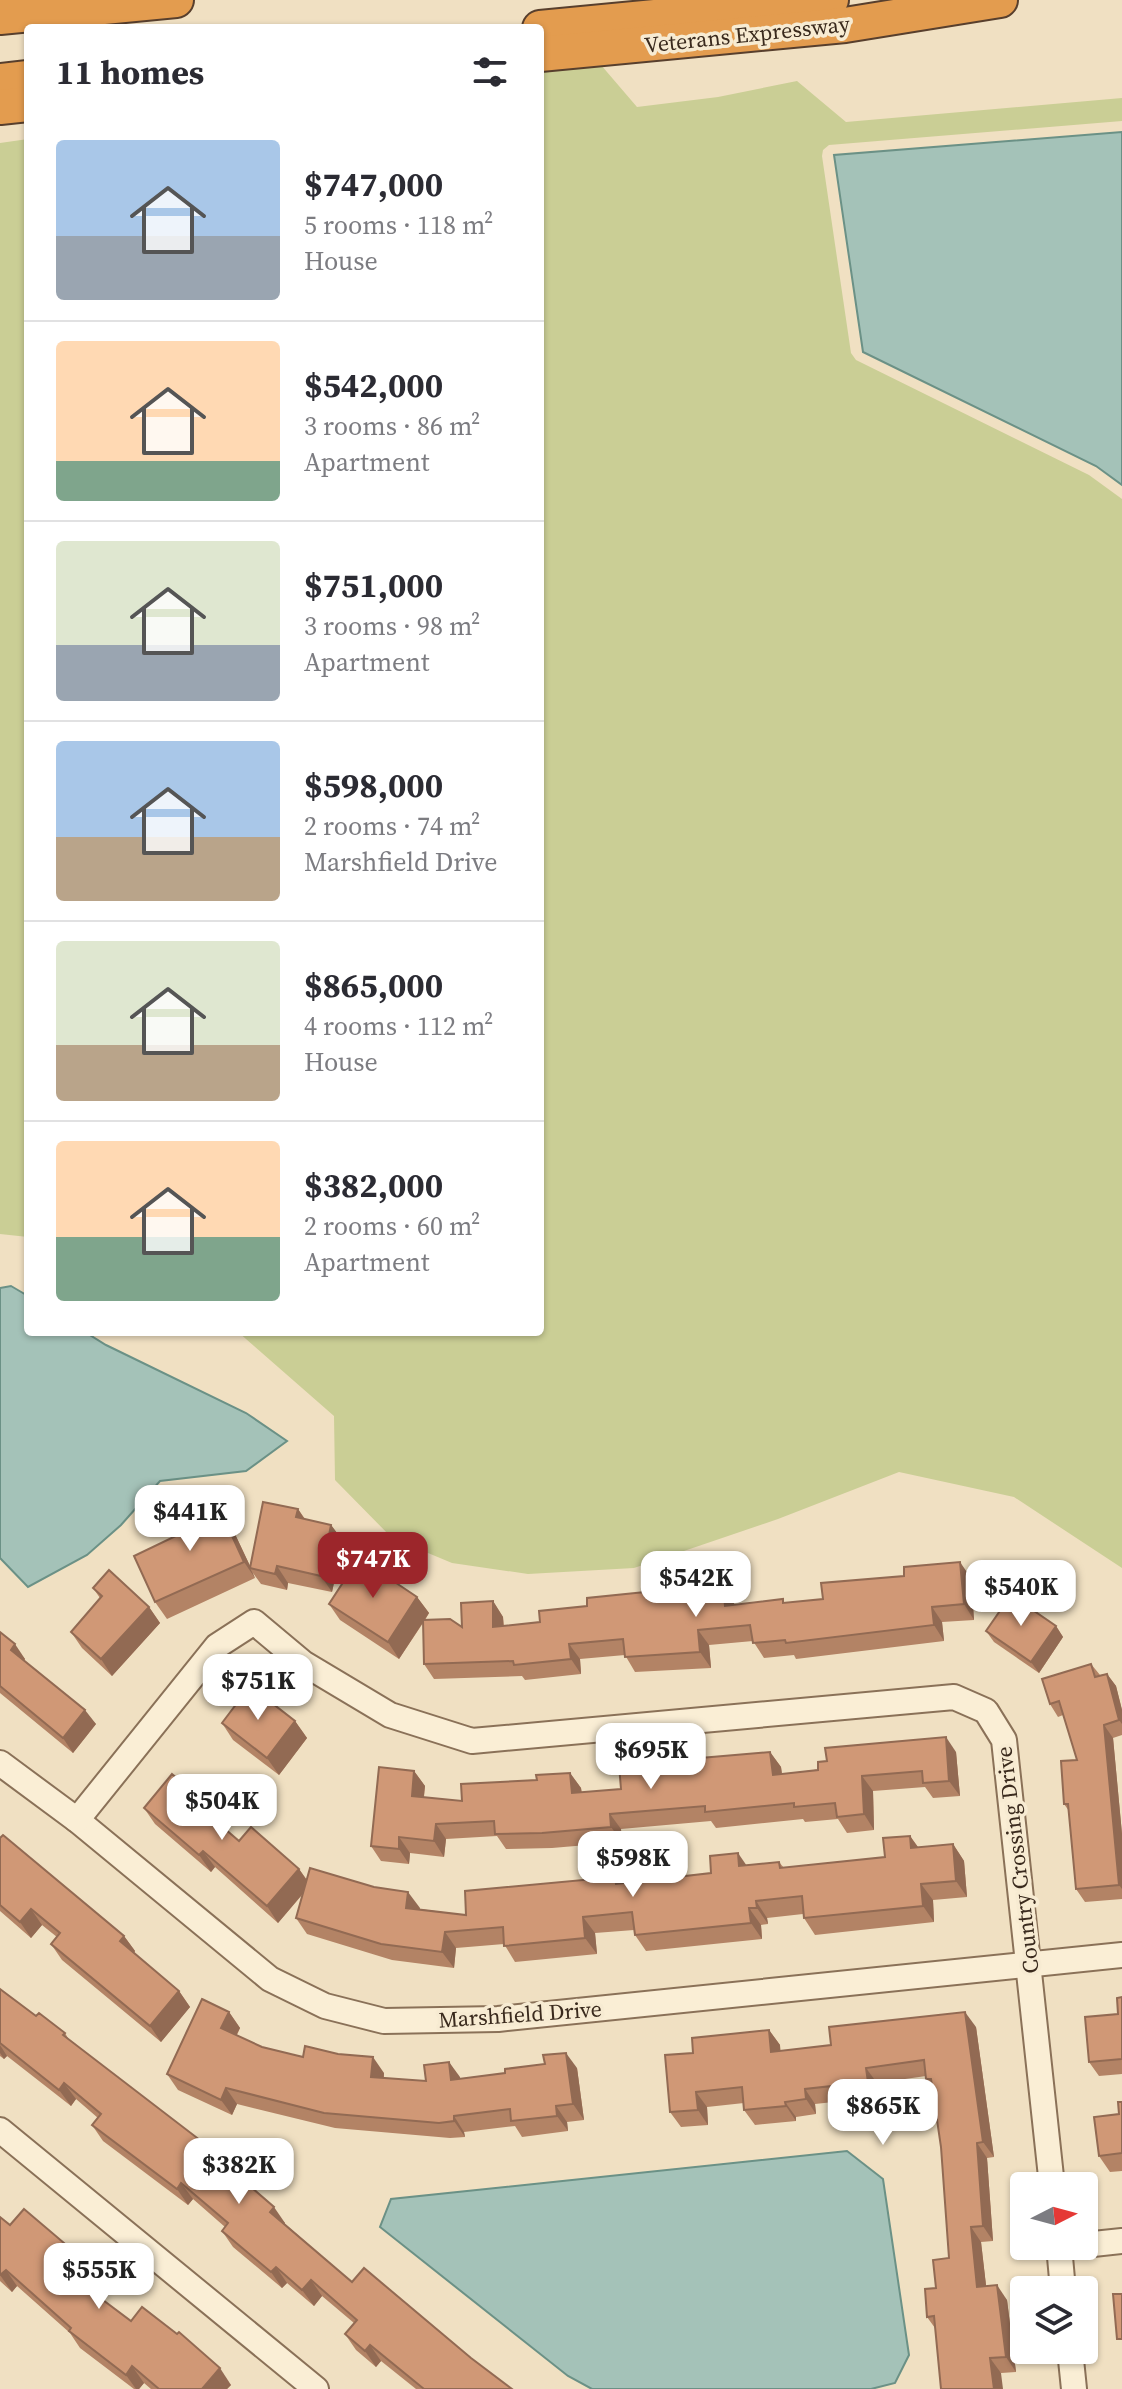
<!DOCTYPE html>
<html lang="en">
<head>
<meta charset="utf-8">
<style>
	:root { --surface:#fff; --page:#f2f2f3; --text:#2b2b33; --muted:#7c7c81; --line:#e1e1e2; --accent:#9c262b }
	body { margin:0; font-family:"Source Serif 4",serif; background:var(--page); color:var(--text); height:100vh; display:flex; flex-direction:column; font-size:30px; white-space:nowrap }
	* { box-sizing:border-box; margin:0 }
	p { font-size:26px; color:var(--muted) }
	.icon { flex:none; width:44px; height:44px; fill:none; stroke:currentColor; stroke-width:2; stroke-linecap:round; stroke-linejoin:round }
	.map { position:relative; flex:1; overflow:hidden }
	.details { position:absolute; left:24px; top:24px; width:520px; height:1312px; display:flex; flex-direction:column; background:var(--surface); border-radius:8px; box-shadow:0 2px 6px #0004 }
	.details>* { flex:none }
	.needle { width:52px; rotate:84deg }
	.fabs { position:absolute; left:1010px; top:2172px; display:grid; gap:16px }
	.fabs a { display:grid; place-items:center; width:88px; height:88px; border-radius:8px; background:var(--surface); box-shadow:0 2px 6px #0004; font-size:40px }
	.price { position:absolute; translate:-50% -68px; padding:0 18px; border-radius:16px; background:#fff; color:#222; font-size:26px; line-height:52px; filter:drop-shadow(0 2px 4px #0008) }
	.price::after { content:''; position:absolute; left:50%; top:48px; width:24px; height:18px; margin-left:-12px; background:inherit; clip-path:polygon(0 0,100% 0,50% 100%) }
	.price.active { background:var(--accent); color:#fff }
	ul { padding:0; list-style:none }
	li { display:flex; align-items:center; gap:24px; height:200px; padding:0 32px }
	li+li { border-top:2px solid var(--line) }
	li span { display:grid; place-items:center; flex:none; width:224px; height:160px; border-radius:8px; color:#555 }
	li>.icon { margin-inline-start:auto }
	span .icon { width:96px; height:96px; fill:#fffc; stroke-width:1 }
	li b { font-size:34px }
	h2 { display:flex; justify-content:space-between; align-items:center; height:96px; padding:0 32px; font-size:34px }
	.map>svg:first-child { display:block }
</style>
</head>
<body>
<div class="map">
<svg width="1122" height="2389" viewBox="0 0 1122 2389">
	<rect width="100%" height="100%" fill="#f0e0c2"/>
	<g fill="#cace95">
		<polygon points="601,65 637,107 718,97 797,81 846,122 1122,98 1122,121 829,145 823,150 822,156 851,353 856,360 1089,475 1122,499 1122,1568 1014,1497 899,1472 778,1519 634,1568 528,1574 452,1563 392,1538 335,1480 334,1416 238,1332 540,1332 540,69"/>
		<polygon points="28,139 28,1237 0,1234 0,143"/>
	</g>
	<g fill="#a4c2b8" stroke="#6b9186" stroke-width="2">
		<polygon points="1122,132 1122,485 1096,466 863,352 834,155"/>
		<polygon points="11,1286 28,1296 28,1332 85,1332 106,1345 246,1413 287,1441 246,1471 160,1481 121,1525 87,1555 28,1587 0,1558 0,1288"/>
		<polygon points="847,2151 883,2179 909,2355 895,2383 871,2389 592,2389 568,2376 380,2227 391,2199"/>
	</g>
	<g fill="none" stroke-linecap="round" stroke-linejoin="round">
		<g stroke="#8a7158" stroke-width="28">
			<g id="minor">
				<polyline points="0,1763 77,1820 270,1979 325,2006 384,2021 498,2019 1122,1955"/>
				<polyline points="77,1820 217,1646 254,1622 303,1663 390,1715 472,1741 954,1697 986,1711 1004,1740 1052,2186"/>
				<polyline points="0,2130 316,2389"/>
				<polyline points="1084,2245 1122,2241"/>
				<polyline points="1059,2246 1063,2290"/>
				<polyline points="1070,2350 1074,2389"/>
			</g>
		</g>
		<g stroke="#583f2d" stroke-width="38">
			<g id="highway">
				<polyline points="0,17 176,0"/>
				<polyline points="540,28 831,0"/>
				<polyline points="540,54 845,25 1000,0"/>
				<polyline points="0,81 28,78"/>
				<polyline points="0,107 28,104"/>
			</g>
		</g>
		<use href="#minor" stroke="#faeed5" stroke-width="24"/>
		<use href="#highway" stroke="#e39c4f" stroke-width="34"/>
	</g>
	<g fill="#b38365">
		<polygon points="298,1509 305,1519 331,1525 343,1541 332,1592 288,1583 287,1590 261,1584 253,1573 255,1578 167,1619 155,1602 226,1515 250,1566"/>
		<polygon points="971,1578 974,1620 942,1622 944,1641 796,1659 794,1655 764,1658 753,1641 709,1645 711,1668 635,1672 625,1655 580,1659 581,1674 525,1680 522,1676 434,1679 424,1664 423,1623 399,1659 340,1620 329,1604 417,1597 429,1613 425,1620 462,1627 493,1601 503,1617 504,1626 734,1600 734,1605 785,1603 823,1599"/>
		<polygon points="93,1588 149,1607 160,1623 112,1676 82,1648 71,1632 100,1598"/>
		<polygon points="1056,1626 1063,1637 1039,1673 994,1642 986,1631"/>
		<polygon points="0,1632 25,1659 24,1661 96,1724 73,1753 0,1693"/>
		<polygon points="1091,1664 1100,1675 1107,1674 1116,1686 1122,1710 1122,1735 1113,1738 1122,1834 1122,1899 1085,1902 1076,1889 1069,1811 1064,1804 1077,1760 1063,1715 1058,1717 1050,1704"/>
		<polygon points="295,1721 307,1738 279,1775 233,1740 222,1723"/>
		<polygon points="770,1752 781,1767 782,1774 956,1752 960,1796 933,1798 925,1787 873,1791 874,1830 847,1833 838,1819 805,1822 803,1819 716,1828 711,1821 621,1829 622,1842 552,1848 506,1849 497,1836 446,1839 444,1857 410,1853 409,1864 381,1861 371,1846 414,1771 425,1786 424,1797 462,1801 537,1780 570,1773 581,1788 582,1793 621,1789"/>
		<polygon points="144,1808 205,1808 203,1810 239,1841 299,1869 307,1880 420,1909 466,1915 619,1883 711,1873 746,1865 779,1862 784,1868 885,1857 910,1836 918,1847 953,1844 964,1861 967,1897 933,1900 934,1922 815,1935 804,1918 803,1914 767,1918 768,1924 761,1925 762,1939 646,1951 635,1935 634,1930 595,1933 597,1954 515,1962 504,1944 456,1948 454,1968 392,1960 307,1934 296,1918 302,1895 278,1923 215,1867 211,1872 155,1824"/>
		<polygon points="0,1838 124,1936 135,1951 134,1953 179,1991 190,2007 161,2042 62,1960 51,1944 57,1937 42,1925 31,1938 0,1911"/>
		<polygon points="0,1989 36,2016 65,2033 69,2040 217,2158 285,2223 285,2224 352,2282 471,2358 512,2389 416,2389 381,2361 376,2367 356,2350 345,2334 354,2323 322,2296 314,2306 287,2283 282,2288 233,2247 222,2231 225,2227 193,2199 188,2205 103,2141 92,2125 98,2118 76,2099 71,2106 7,2056 4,2059 0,2056"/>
		<polygon points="1122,1997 1122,2074 1099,2076 1089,2062 1118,2014"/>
		<polygon points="229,2012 240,2028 237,2035 262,2047 303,2057 384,2073 384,2078 426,2081 449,2062 460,2079 577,2068 584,2120 567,2122 568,2131 522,2137 515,2126 464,2132 465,2137 450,2138 335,2128 237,2104 232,2115 178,2090 167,2074"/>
		<polygon points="976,2027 994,2157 987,2158 993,2241 981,2242 986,2286 1007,2300 1016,2372 1001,2373 935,2328 927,2317 936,2288 949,2258 941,2147 932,2088 926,2079 926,2076 877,2083 879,2097 815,2104 816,2114 796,2117 796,2121 755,2125 744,2110 744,2103 707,2107 708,2125 681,2127 670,2112 693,2053 769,2030 780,2045 780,2051"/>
		<polygon points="1122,2102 1122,2171 1110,2172 1099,2156 1119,2114"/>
		<polygon points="0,2217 10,2225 88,2270 81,2278 89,2285 94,2293 131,2321 231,2385 227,2389 151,2389 144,2383 139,2389 134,2389 80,2348 70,2333 17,2286 12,2292 0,2281"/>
	</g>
	<g fill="#926a53">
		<polygon points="215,1499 226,1515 251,1568 250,1568 255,1578 244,1562"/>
		<polygon points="298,1509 309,1526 296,1517"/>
		<polygon points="331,1525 343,1541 332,1592 321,1576"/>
		<polygon points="960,1562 971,1578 974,1620 964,1604"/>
		<polygon points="277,1566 288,1583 287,1590 275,1574"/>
		<polygon points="723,1584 734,1600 735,1621 725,1606"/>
		<polygon points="417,1597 429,1613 399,1659 388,1642"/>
		<polygon points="493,1601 503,1617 504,1642 493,1627"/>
		<polygon points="149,1607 160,1623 112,1676 101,1659"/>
		<polygon points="932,1607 942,1622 944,1641 934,1625"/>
		<polygon points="1056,1626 1063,1637 1039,1673 1031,1662"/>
		<polygon points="698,1630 709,1645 711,1668 700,1652"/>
		<polygon points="15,1644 25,1659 21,1664 11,1650"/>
		<polygon points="569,1644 580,1659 581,1674 571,1659"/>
		<polygon points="1107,1674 1116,1686 1122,1710 1122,1724 1119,1720"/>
		<polygon points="85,1710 96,1724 73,1753 63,1738"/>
		<polygon points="295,1721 307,1738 279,1775 267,1758"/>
		<polygon points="1104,1725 1113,1738 1122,1834 1122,1889 1119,1885"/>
		<polygon points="946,1737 956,1752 960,1796 949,1781"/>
		<polygon points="770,1752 781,1767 784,1790 773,1775"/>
		<polygon points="414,1771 425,1786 422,1811 412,1796"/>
		<polygon points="570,1773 581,1788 583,1809 572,1793"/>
		<polygon points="862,1776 873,1791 874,1830 864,1814"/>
		<polygon points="193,1792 205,1808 200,1814 188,1797"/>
		<polygon points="610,1814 621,1829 622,1842 611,1827"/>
		<polygon points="436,1824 446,1839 444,1857 434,1841"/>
		<polygon points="910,1836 922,1853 911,1848"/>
		<polygon points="399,1837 410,1853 409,1864 399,1849"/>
		<polygon points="953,1844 964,1861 967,1897 956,1881"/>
		<polygon points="203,1851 215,1867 211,1872 199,1855"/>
		<polygon points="738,1853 749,1869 739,1866"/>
		<polygon points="299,1869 310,1885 278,1923 267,1906"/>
		<polygon points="921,1884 933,1900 934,1922 923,1906"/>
		<polygon points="408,1892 420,1908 418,1924 406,1908"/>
		<polygon points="756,1901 767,1918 768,1924 757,1908"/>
		<polygon points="749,1908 761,1925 762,1939 751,1923"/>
		<polygon points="31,1909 42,1925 31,1938 20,1922"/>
		<polygon points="583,1917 595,1933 597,1954 585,1938"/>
		<polygon points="445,1932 456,1948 454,1968 442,1952"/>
		<polygon points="124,1936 135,1951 131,1957 120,1941"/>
		<polygon points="179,1991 190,2007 161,2042 150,2026"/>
		<polygon points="229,2012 240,2028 232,2043 221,2028"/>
		<polygon points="965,2012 976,2027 994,2157 983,2142"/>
		<polygon points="769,2030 780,2045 782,2067 771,2052"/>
		<polygon points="0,2045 7,2056 4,2059 0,2053"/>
		<polygon points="566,2053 577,2068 584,2120 573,2104"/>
		<polygon points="373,2057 384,2073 382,2092 371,2077"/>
		<polygon points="449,2062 460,2077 462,2096 451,2080"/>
		<polygon points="866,2068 877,2083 879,2097 868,2082"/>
		<polygon points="64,2083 76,2099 71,2106 59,2090"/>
		<polygon points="226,2088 237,2104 232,2115 221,2100"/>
		<polygon points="805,2089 815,2104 816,2114 806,2099"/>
		<polygon points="696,2092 707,2107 708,2125 698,2110"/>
		<polygon points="785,2102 796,2117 796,2121 786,2106"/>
		<polygon points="556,2106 567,2122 568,2131 557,2116"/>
		<polygon points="454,2116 464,2132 465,2137 454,2121"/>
		<polygon points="977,2143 987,2158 993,2241 983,2226"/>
		<polygon points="181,2183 193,2199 188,2205 177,2189"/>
		<polygon points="274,2207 285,2223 281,2228 270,2212"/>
		<polygon points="971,2227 981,2242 988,2302 977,2287"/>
		<polygon points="77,2254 88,2270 78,2282 66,2266"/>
		<polygon points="276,2267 287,2283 282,2288 271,2272"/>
		<polygon points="6,2270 17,2286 12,2292 0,2275"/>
		<polygon points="311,2280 322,2296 314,2306 302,2290"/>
		<polygon points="997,2285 1007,2300 1016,2372 1006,2357"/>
		<polygon points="370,2345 381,2361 376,2367 365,2351"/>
		<polygon points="990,2358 1001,2373 1003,2389 994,2389"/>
		<polygon points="132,2366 144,2383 139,2389 136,2389 126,2375"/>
		<polygon points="220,2368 231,2385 227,2389 202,2389"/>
	</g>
	<g fill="#d09876" stroke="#926a53" stroke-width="2">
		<polygon points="215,1499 244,1562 155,1602 134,1556 180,1534 173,1518"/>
		<polygon points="263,1502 298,1509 296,1517 331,1525 321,1576 277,1566 275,1574 250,1568"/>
		<polygon points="359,1558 417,1597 388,1642 329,1604"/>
		<polygon points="960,1562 964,1604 932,1607 934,1625 786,1643 785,1640 753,1643 750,1625 698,1630 700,1652 625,1657 623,1639 569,1644 571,1659 514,1665 513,1661 424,1664 423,1620 450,1619 462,1627 461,1603 493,1601 493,1627 540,1622 539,1611 587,1606 587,1598 723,1584 725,1606 783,1599 783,1603 823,1599 821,1583 904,1576 904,1567"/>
		<polygon points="109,1570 149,1607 101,1659 71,1632 102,1596 93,1588"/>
		<polygon points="1011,1595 1056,1626 1031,1662 986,1631"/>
		<polygon points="0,1632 15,1644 11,1650 85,1710 63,1738 0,1686"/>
		<polygon points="1091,1664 1095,1677 1107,1674 1119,1720 1104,1725 1119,1885 1076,1889 1068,1804 1064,1804 1061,1761 1077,1760 1059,1701 1050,1704 1042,1679"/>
		<polygon points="250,1686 295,1721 267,1758 222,1723"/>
		<polygon points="946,1737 949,1781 923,1783 922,1771 862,1776 864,1814 837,1817 835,1803 794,1807 794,1803 705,1812 705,1806 610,1814 611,1827 542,1833 495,1834 494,1821 436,1824 434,1841 399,1837 399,1849 371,1846 379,1767 414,1771 412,1796 462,1801 461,1784 537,1780 536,1775 570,1773 572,1793 621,1789 619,1765 770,1752 773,1775 818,1770 818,1762 827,1761 825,1748"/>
		<polygon points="172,1774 193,1792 188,1797 239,1841 251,1827 299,1869 267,1906 203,1851 199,1855 144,1808"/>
		<polygon points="3,1835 124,1936 120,1941 179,1991 150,2026 51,1944 60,1933 31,1909 20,1922 0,1905 0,1838"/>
		<polygon points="910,1836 911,1848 953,1844 956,1881 921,1884 923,1906 804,1918 802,1896 756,1901 757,1908 749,1908 751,1923 635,1935 632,1912 583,1917 585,1938 504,1946 503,1927 445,1932 442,1952 381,1944 296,1918 310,1868 374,1887 408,1892 406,1908 466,1915 465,1891 615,1877 616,1884 711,1873 710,1856 738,1853 739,1866 779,1862 780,1868 885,1857 883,1838"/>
		<polygon points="0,1989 36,2016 39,2013 65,2033 63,2035 209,2147 207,2149 274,2207 270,2212 352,2282 364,2268 471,2358 512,2389 424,2389 370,2345 365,2351 345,2334 357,2320 311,2280 302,2290 276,2267 271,2272 222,2231 228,2223 181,2183 177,2189 92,2125 101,2114 64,2083 59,2090 0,2043"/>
		<polygon points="1122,1997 1122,2059 1089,2062 1085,2017 1118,2014 1117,1998"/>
		<polygon points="202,1999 229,2012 221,2028 262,2047 303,2057 305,2046 338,2054 373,2057 371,2077 426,2081 424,2065 449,2062 451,2080 505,2073 505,2069 545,2064 543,2055 566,2053 573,2104 556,2106 557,2116 511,2121 510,2109 454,2116 454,2121 439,2123 324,2113 226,2088 221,2100 167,2074"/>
		<polygon points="965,2012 983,2142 977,2143 983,2226 971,2227 977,2287 997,2285 1006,2357 990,2358 994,2389 941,2389 934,2316 927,2317 925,2289 936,2288 933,2260 949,2258 941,2147 931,2079 926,2079 924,2060 866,2068 868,2082 805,2089 806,2099 785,2102 786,2106 744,2110 742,2087 696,2092 698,2110 670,2112 665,2055 693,2053 692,2038 769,2030 771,2052 831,2045 829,2027"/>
		<polygon points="1118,2102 1122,2102 1122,2153 1099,2156 1094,2117 1119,2114"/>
		<polygon points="24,2209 77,2254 66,2266 89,2285 87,2288 131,2321 142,2307 177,2334 179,2332 220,2368 202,2389 159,2389 132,2366 126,2375 69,2331 71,2328 6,2270 0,2275 0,2217 10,2225"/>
		<polygon points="1113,2294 1122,2294 1122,2339 1117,2339"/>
	</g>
	<g text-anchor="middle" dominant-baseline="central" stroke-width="7" stroke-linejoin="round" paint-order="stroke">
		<g font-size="22" fill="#3a2a1d" stroke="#f7ebd2">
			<text transform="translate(747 34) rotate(-6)">Veterans Expressway</text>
			<text transform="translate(1017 1860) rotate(-97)">Country Crossing Drive</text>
			<text transform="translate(520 2014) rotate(-4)">Marshfield Drive</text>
		</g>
	</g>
</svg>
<div class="fabs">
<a><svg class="needle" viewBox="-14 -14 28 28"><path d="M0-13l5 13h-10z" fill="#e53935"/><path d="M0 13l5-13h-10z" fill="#7c7c81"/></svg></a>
<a><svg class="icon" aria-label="layers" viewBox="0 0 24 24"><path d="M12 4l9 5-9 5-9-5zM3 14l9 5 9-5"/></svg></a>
</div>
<b class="price" style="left:190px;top:1553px">$441K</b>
<b class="price active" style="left:373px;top:1600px">$747K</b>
<b class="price" style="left:696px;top:1619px">$542K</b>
<b class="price" style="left:1021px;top:1628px">$540K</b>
<b class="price" style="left:258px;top:1722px">$751K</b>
<b class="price" style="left:651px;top:1791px">$695K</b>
<b class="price" style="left:222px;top:1842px">$504K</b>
<b class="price" style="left:633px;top:1899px">$598K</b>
<b class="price" style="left:883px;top:2147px">$865K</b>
<b class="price" style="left:239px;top:2206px">$382K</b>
<b class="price" style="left:99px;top:2311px">$555K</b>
<section class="details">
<h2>11 homes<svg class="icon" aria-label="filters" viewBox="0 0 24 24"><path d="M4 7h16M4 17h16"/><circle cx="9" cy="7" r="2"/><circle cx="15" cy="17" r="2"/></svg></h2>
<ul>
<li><span style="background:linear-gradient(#a9c7e8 60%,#9aa5b1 0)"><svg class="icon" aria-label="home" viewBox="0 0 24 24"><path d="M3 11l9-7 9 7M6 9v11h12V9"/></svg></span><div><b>$747,000</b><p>5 rooms · 118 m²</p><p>House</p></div></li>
<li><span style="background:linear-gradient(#ffd9b3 75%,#7fa58c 0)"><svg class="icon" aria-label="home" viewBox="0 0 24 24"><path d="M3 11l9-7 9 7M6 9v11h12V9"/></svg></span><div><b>$542,000</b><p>3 rooms · 86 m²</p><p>Apartment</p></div></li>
<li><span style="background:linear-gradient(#dfe7d0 65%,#9aa5b1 0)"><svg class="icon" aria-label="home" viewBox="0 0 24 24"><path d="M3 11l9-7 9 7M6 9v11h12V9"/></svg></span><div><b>$751,000</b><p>3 rooms · 98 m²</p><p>Apartment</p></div></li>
<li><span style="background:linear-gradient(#a9c7e8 60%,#b9a48a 0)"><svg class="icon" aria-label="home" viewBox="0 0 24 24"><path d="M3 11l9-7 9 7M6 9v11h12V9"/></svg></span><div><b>$598,000</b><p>2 rooms · 74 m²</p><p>Marshfield Drive</p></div></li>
<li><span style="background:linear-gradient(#dfe7d0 65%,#b9a48a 0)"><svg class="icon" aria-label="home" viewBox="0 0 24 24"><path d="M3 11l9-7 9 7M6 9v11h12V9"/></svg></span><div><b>$865,000</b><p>4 rooms · 112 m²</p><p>House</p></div></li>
<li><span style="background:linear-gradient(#ffd9b3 60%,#7fa58c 0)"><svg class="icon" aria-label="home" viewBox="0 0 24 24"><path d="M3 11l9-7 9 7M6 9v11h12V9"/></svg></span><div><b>$382,000</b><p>2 rooms · 60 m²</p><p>Apartment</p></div></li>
</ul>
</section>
</div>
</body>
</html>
